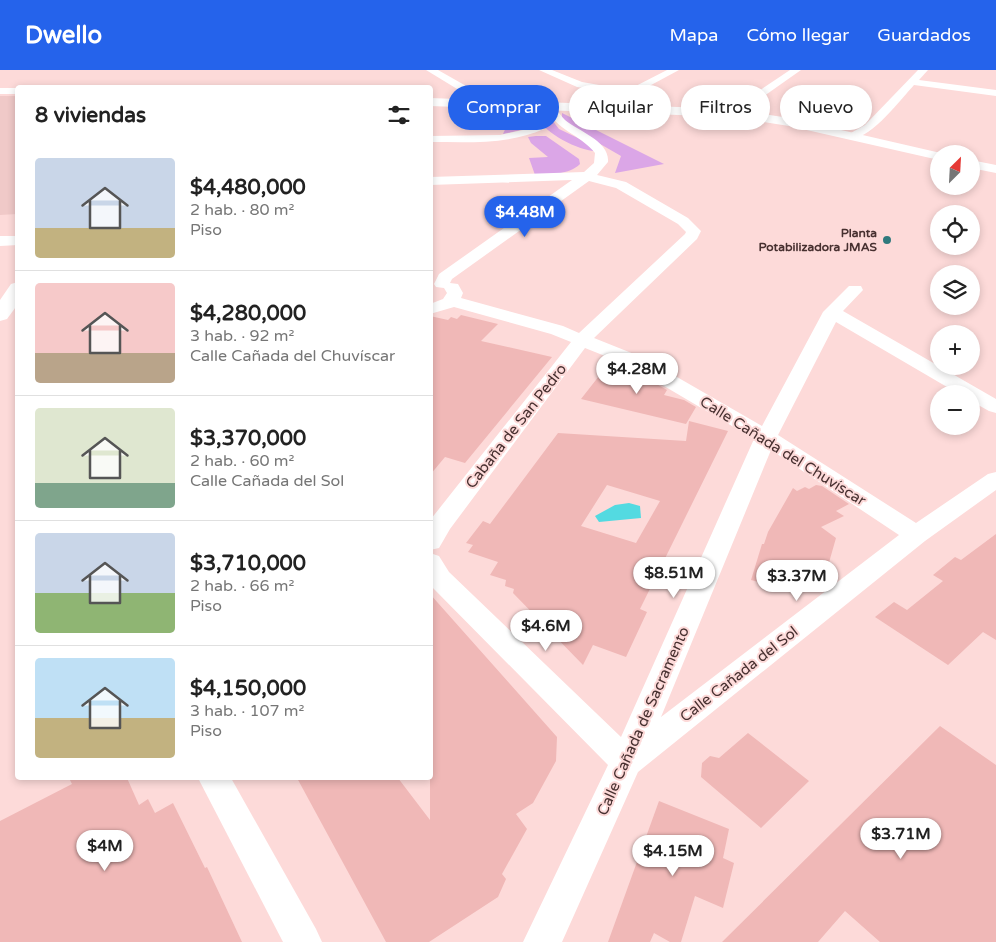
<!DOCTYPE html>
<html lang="es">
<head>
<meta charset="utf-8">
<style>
	:root { --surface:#fff; --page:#f6f6f6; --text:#222; --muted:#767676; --line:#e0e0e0; --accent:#2563eb }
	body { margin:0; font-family:"Varela Round",sans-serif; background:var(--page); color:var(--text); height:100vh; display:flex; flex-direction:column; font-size:19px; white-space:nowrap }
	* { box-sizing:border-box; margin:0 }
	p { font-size:16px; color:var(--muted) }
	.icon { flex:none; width:28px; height:28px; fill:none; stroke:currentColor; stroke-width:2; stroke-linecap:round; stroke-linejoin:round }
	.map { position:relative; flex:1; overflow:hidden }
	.details { position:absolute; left:15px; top:15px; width:418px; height:695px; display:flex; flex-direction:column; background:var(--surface); border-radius:5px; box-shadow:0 2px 8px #0003 }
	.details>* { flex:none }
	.banner { position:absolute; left:448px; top:15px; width:472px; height:45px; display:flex; gap:10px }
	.needle { width:32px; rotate:24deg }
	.controls { position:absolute; left:930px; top:75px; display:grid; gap:10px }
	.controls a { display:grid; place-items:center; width:50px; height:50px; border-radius:50%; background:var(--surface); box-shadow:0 2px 8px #0003; font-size:25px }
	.price { position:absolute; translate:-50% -42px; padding:0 11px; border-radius:18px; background:#fff; color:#222; font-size:16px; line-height:32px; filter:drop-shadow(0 1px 2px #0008) }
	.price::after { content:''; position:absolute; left:50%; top:30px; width:15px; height:11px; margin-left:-8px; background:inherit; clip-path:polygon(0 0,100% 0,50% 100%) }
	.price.active { background:var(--accent); color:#fff }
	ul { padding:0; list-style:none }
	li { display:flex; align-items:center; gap:15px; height:125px; padding:0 20px }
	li+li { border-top:1px solid var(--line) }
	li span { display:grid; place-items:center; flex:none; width:140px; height:100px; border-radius:5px; color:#555 }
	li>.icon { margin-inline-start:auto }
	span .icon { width:60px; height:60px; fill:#fffc; stroke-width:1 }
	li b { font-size:21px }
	h2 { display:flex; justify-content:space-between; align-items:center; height:60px; padding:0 20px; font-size:21px }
	.pill { padding:0 18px; border-radius:22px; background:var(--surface); box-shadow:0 2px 8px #0003; font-size:18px; line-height:45px }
	.pill.active { background:var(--accent); color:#fff }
	header { display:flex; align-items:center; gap:30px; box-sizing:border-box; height:70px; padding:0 25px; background:var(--accent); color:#fff }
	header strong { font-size:24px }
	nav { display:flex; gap:28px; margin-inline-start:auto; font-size:18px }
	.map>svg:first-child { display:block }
</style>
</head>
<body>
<header>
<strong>Dwello</strong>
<nav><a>Mapa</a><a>Cómo llegar</a><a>Guardados</a></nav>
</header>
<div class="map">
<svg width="996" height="872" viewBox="0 0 996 872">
	<rect width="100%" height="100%" fill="#fddad9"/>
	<polygon fill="#f0c9c8" points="0,26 17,26 17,144 0,145"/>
	<g fill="#dba6e7">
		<polygon points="513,42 526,42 527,45 521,60 503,64"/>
		<polygon points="562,43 664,94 615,103 621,86 562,52"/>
		<path d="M543 45 549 46 559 59 580 69 599 81C582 83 544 63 538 48Z"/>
		<path d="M536 66H546L579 89 580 94C569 105 550 104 535 105L529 88 548 87 531 73 528 67Z"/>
	</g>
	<polygon fill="#53dae1" points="629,433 640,436 641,448 599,452 595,446 615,435"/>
	<g fill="#f0b8b7" fill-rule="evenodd">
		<polygon points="461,245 498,254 481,271 552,287 465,393 445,387 430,405 430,246 448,250 451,247 457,249"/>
		<polygon points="614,291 629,298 667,320 664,325 684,330 696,337 686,354 581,329 610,292"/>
		<path d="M689 351 728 361 640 539 647 542 626 587 593 575 583 595 513 523 514 519 505 516 506 510 490 505 498 492 468 482 473 475 466 473 483 451 490 454 558 363 686 371ZM607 415 660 431 636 473 581 456Z"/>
		<polygon points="816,415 822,416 849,434 836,441 844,446 821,457 836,468 826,503 809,515 780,506 777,517 751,510 762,474 764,474 768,462 793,418 797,421 805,417 809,419"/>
		<polygon points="996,464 996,570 983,562 948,595 875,547 894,532 907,540 943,511 933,505 955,487 961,490"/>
		<polygon points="430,524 557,667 556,691 533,733 516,744 527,759 502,804 506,809 498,827 429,872 386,872 297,708 398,708 430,750"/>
		<polygon points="940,656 996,695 996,872 880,872 845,841 818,872 722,872"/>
		<polygon points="748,663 809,711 761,758 701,707 702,693 710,686 719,688"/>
		<polygon points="69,708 127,708 139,735 148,729 155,743 173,733 205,798 207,797 242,872 0,872 0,751 72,714"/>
		<polygon points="659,731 729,759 723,788 734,793 723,838 695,826 681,872 670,872 654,863 650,872 608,872"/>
	</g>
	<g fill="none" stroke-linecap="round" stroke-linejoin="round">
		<g fill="#fff" fill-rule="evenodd">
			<polygon points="426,0 438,0 475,21 481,27 480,33 475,36 471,35 471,28 467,25"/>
			<polygon points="539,0 552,0 582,12 628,20 667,0 679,0 627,28 621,35 617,36 612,33 619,24 577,17"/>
			<polygon points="790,0 801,0 737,45 729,45 728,43 729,41"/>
			<path d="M918 0H928L919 10 996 20V26L914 15C902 28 868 73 849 68L847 66 849 64 865 55Z"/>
			<path d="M550 33 554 34C557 40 560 45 565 50 578 61 610 71 608 92L597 105 626 112 688 148 701 161 697 169 594 268 644 288 762 356 823 242 849 216H861L863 220 843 241 996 329V343L989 341 971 331V324H959L836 252 778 365 916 453 988 404 996 402V420L925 471 638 702 562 872H523L608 695 431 516 430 483 439 486 449 502 621 667 754 369 630 296 585 278 450 459 439 478 430 480 431 449 571 272 551 264 454 237 430 244V234L443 229 447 223 444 218 436 217 434 214 439 204 572 110 430 115V107L584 102 594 93 595 83C580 64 555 60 545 36ZM589 111 616 118 678 154 686 162 685 164 579 263 563 256 461 228 463 223 458 214 450 213 452 209ZM771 380 899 465 661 647Z"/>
			<path d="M540 54 546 57 544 59C507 75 469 72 430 72V66L500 65 523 60Z"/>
			<polygon points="0,166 18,166 18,175 0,176"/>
			<polygon points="198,708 231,708 316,859 322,872 283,872"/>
		</g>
		<polygon fill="#fff" fill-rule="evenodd" points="18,212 18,234 7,249 0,251 0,230 11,214"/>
		<g fill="#fff" fill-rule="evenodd">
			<rect x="0" y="18" width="18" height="6"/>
			<polygon points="430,28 733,39 789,48 945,84 939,84 939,90 789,56 733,47 430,36"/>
			<polygon points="971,90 996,95 996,103 971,98"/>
		</g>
	</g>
	<circle fill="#30797d" stroke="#fddad9" stroke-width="2" cx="887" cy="170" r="5"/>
	<g text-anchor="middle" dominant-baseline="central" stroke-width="4" stroke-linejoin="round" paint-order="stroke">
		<g font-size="12" font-weight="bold" fill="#473030" stroke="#fddad9" text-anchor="end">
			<text x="877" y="163">Planta<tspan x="877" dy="14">Potabilizadora JMAS</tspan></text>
		</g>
		<g font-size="15" fill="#473030" stroke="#fddad9">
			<text transform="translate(516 356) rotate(-52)">Cabaña de San Pedro</text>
			<text transform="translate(783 381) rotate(32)">Calle Cañada del Chuvíscar</text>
			<text transform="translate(739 604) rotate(-38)">Calle Cañada del Sol</text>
			<text transform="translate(643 651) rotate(-66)">Calle Cañada de Sacramento</text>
		</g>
	</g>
</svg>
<div class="controls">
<a><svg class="needle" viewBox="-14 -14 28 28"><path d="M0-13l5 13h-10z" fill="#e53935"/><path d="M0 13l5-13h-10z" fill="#767676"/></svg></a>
<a><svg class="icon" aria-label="locate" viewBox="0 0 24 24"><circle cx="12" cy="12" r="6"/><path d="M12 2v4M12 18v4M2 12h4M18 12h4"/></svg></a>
<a><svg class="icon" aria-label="layers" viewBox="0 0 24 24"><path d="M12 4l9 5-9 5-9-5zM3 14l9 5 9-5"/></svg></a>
<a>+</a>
<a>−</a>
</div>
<b class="price active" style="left:525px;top:168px">$4.48M</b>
<b class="price" style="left:637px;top:325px">$4.28M</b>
<b class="price" style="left:674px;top:529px">$8.51M</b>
<b class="price" style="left:797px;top:532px">$3.37M</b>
<b class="price" style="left:546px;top:582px">$4.6M</b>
<b class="price" style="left:901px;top:790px">$3.71M</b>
<b class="price" style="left:105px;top:802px">$4M</b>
<b class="price" style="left:673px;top:807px">$4.15M</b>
<div class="banner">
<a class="pill active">Comprar</a>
<a class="pill">Alquilar</a>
<a class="pill">Filtros</a>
<a class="pill">Nuevo</a>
</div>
<section class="details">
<h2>8 viviendas<svg class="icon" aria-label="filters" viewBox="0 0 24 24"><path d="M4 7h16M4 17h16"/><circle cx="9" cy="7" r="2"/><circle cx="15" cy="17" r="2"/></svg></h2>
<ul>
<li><span style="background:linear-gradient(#c9d6e8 70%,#c2b280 0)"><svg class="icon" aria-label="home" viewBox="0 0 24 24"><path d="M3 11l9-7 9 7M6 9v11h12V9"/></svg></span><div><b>$4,480,000</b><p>2 hab. · 80 m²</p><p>Piso</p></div></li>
<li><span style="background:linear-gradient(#f6c9c9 70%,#b9a48a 0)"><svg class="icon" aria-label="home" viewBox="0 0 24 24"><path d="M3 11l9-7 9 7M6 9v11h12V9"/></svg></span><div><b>$4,280,000</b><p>3 hab. · 92 m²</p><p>Calle Cañada del Chuvíscar</p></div></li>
<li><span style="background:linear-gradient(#dfe7d0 75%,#7fa58c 0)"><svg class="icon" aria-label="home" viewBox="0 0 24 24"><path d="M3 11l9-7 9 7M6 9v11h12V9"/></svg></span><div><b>$3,370,000</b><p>2 hab. · 60 m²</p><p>Calle Cañada del Sol</p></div></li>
<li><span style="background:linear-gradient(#c9d6e8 60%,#8fb573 0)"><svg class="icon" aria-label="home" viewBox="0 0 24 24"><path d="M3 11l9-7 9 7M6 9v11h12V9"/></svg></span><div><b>$3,710,000</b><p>2 hab. · 66 m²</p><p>Piso</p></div></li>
<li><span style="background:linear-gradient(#bfe0f5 60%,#c2b280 0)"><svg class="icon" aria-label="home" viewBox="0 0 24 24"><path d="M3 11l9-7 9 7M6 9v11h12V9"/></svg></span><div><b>$4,150,000</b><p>3 hab. · 107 m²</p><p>Piso</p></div></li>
</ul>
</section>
</div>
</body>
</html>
